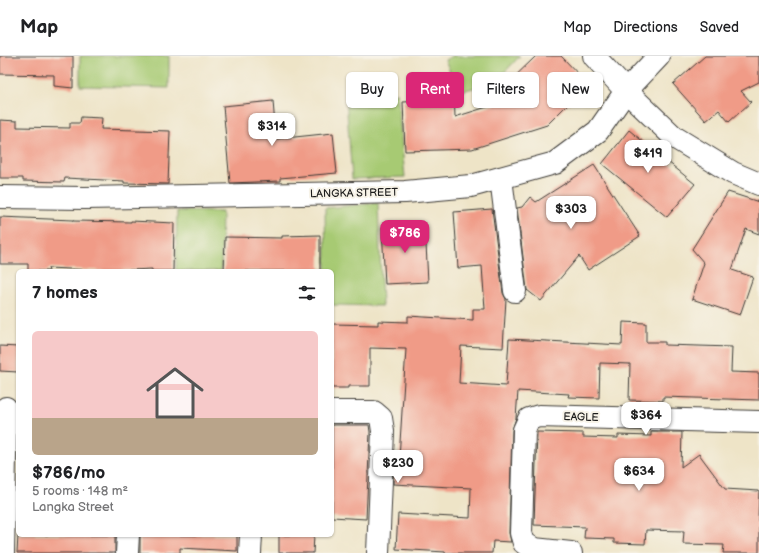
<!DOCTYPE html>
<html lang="en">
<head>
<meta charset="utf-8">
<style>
	:root { --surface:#fff; --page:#f6f6f6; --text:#202124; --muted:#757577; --line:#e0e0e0; --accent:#db2777 }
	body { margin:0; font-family:"Balsamiq Sans",sans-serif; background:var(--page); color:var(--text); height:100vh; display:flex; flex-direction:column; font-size:15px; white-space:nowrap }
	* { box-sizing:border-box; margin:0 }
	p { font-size:13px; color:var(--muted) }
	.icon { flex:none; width:22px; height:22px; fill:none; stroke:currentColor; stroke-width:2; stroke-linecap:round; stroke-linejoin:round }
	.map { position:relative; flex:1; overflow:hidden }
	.drawer { position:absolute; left:16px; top:213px; width:318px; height:268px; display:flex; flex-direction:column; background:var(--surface); border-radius:6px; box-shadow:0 1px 3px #0004 }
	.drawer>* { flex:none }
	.guide { position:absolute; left:346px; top:16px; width:353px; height:36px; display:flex; gap:8px }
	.price { position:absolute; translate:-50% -34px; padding:0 9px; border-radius:8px; background:#fff; color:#222; font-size:13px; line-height:26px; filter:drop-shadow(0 1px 2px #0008) }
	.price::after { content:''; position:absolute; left:50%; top:24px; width:12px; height:9px; margin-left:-6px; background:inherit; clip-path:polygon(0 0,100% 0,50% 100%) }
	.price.current { background:var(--accent); color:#fff }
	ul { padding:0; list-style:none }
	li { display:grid; align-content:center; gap:8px; height:212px; padding:0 16px }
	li+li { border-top:1px solid var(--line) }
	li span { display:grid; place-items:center; height:124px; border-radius:6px; color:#555 }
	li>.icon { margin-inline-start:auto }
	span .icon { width:72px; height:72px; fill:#fffc; stroke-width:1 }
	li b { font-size:17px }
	h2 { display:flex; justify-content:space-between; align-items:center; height:48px; padding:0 16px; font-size:17px }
	.pill { padding:0 14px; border-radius:6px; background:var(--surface); box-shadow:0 1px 3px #0004; font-size:14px; line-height:36px }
	.pill.current { background:var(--accent); color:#fff }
	header { display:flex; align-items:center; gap:24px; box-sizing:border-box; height:56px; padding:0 20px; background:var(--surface); border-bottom:1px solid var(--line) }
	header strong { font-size:19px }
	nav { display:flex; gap:22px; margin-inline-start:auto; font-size:14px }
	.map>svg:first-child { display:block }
</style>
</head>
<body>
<header>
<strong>Map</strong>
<nav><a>Map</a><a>Directions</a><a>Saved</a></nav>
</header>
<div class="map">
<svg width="759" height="497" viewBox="0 0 759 497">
	<rect width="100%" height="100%" fill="#f7f3e8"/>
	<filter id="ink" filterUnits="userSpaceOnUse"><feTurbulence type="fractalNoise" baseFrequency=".025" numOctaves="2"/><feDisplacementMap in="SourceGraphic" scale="8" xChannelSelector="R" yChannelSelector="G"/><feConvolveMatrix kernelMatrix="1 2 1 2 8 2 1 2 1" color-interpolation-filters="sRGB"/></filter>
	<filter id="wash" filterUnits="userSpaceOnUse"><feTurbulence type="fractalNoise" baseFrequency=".012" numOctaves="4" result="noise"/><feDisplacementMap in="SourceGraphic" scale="16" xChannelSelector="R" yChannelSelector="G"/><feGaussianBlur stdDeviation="0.9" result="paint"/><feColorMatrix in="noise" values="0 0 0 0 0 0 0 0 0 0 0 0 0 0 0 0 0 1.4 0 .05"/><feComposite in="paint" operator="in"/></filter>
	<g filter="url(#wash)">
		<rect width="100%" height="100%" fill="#eee4c7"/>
		<g fill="#a7ca73" stroke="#627348">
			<polygon points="80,0 169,0 169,32 80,30"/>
			<polygon points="452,0 520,0 495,26 459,36 445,4"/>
			<polygon points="397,37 405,121 352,123 346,43"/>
			<polygon points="378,147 382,250 332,249 332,215 326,215 325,152"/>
			<polygon points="177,155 222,156 221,215 176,215"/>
		</g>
		<g id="blocks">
			<g fill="#f09b87">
				<polygon points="0,0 73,0 73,32 54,30 54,19 0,18"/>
				<polygon points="536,0 561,0 588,28 547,69 472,93 405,95 403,46 423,45 422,35 454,34 455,61 519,41 507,28"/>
				<polygon points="705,0 759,0 759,26 741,35 751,46 729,66 719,54 706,65 673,28"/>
				<polygon points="273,45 276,83 333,77 337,117 280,122 280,125 230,127 223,50"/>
				<polygon points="81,61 102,62 101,73 170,75 168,128 124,127 124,125 65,122 64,126 23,125 23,122 0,122 0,64 17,65 17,71 70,72 70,67 80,67"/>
				<polygon points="629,74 695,128 667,161 602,108"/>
				<polygon points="594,109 640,180 588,214 579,200 541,245 527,234 517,152 522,151 530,141 536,146"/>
				<polygon points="728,136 759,146 759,178 746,173 732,214 753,221 740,259 692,243 704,207 692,193"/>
				<polygon points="492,153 503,237 506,243 503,292 461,290 459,327 506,330 509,283 622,289 623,266 646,267 646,286 665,286 665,289 732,291 731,316 759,317 759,344 663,341 663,345 629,344 630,308 600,307 599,342 568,341 569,338 518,335 516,362 512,374 509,477 511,486 493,485 492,497 445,497 445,496 396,493 398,458 470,462 471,432 393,428 394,402 399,402 406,293 370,292 370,330 348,330 348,332 332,332 332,268 378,269 378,265 408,266 408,260 473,264 473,253 485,253 482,210 458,212 454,156"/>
				<polygon points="0,161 73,164 73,165 131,166 131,165 174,167 173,215 152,215 152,213 111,215 48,212 49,215 28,215 28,208 0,208"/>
				<polygon points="425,169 428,226 385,228 382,171"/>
				<polygon points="320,179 320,215 224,215 225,181 282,182 282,180"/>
				<polygon points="0,290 18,291 18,316 0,315"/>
				<polygon points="332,369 369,369 370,376 366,463 332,461"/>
				<polygon points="537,376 583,377 583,381 618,382 618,379 651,380 651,376 682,376 681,411 699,398 725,433 759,435 758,465 759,465 759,497 723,497 724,489 683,488 684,475 646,474 645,488 614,487 614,483 584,482 585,471 534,469"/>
				<polygon points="18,479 115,479 115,497 17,497"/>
				<polygon points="140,479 237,479 237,495 180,492 180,497 140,497"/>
				<polygon points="279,479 314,479 313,497 279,497"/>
			</g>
		</g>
	</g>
	<g filter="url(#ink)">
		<use href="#blocks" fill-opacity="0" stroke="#3c3a36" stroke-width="1"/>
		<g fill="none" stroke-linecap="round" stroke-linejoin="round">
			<g stroke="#3c3a36" stroke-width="24">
				<g id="minor">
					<polyline points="594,0 626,35 674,81 733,117 759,128"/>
					<polyline points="501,122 515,235"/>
					<polyline points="0,141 85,142 405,136 471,130 555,107 598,75 626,35 659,0"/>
					<polyline points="332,356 374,356 381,362 383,375 378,497"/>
					<polyline points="3,497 6,352"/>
					<polyline points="127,497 128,479"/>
					<polyline points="250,497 251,479"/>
					<polyline points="571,497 534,493 524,487 521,477 524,374 529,363 539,360 759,366"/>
				</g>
			</g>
			<use href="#minor" stroke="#fff" stroke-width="22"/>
		</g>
	</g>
	<g text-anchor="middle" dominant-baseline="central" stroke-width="4" stroke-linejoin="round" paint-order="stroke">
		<g font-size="11" fill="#1c1c1c" stroke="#f7f3e8">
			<text transform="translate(354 137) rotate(-1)">LANGKA STREET</text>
			<text transform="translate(581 361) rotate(2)">EAGLE</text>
		</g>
	</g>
</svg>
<b class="price" style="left:272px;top:91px">$314</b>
<b class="price" style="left:648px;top:118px">$419</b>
<b class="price" style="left:571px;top:174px">$303</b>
<b class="price current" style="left:405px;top:198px">$786</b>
<b class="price" style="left:646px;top:380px">$364</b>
<b class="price" style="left:398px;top:428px">$230</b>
<b class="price" style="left:639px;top:436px">$634</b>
<div class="guide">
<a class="pill">Buy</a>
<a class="pill current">Rent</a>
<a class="pill">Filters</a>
<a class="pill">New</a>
</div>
<section class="drawer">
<h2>7 homes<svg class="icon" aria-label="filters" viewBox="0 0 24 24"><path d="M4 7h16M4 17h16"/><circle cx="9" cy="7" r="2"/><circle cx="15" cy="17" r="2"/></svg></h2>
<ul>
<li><span style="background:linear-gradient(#f6c9c9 70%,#b9a48a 0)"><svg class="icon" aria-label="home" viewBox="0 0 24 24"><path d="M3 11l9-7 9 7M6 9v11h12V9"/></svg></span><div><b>$786/mo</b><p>5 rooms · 148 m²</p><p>Langka Street</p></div></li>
</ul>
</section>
</div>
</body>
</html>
